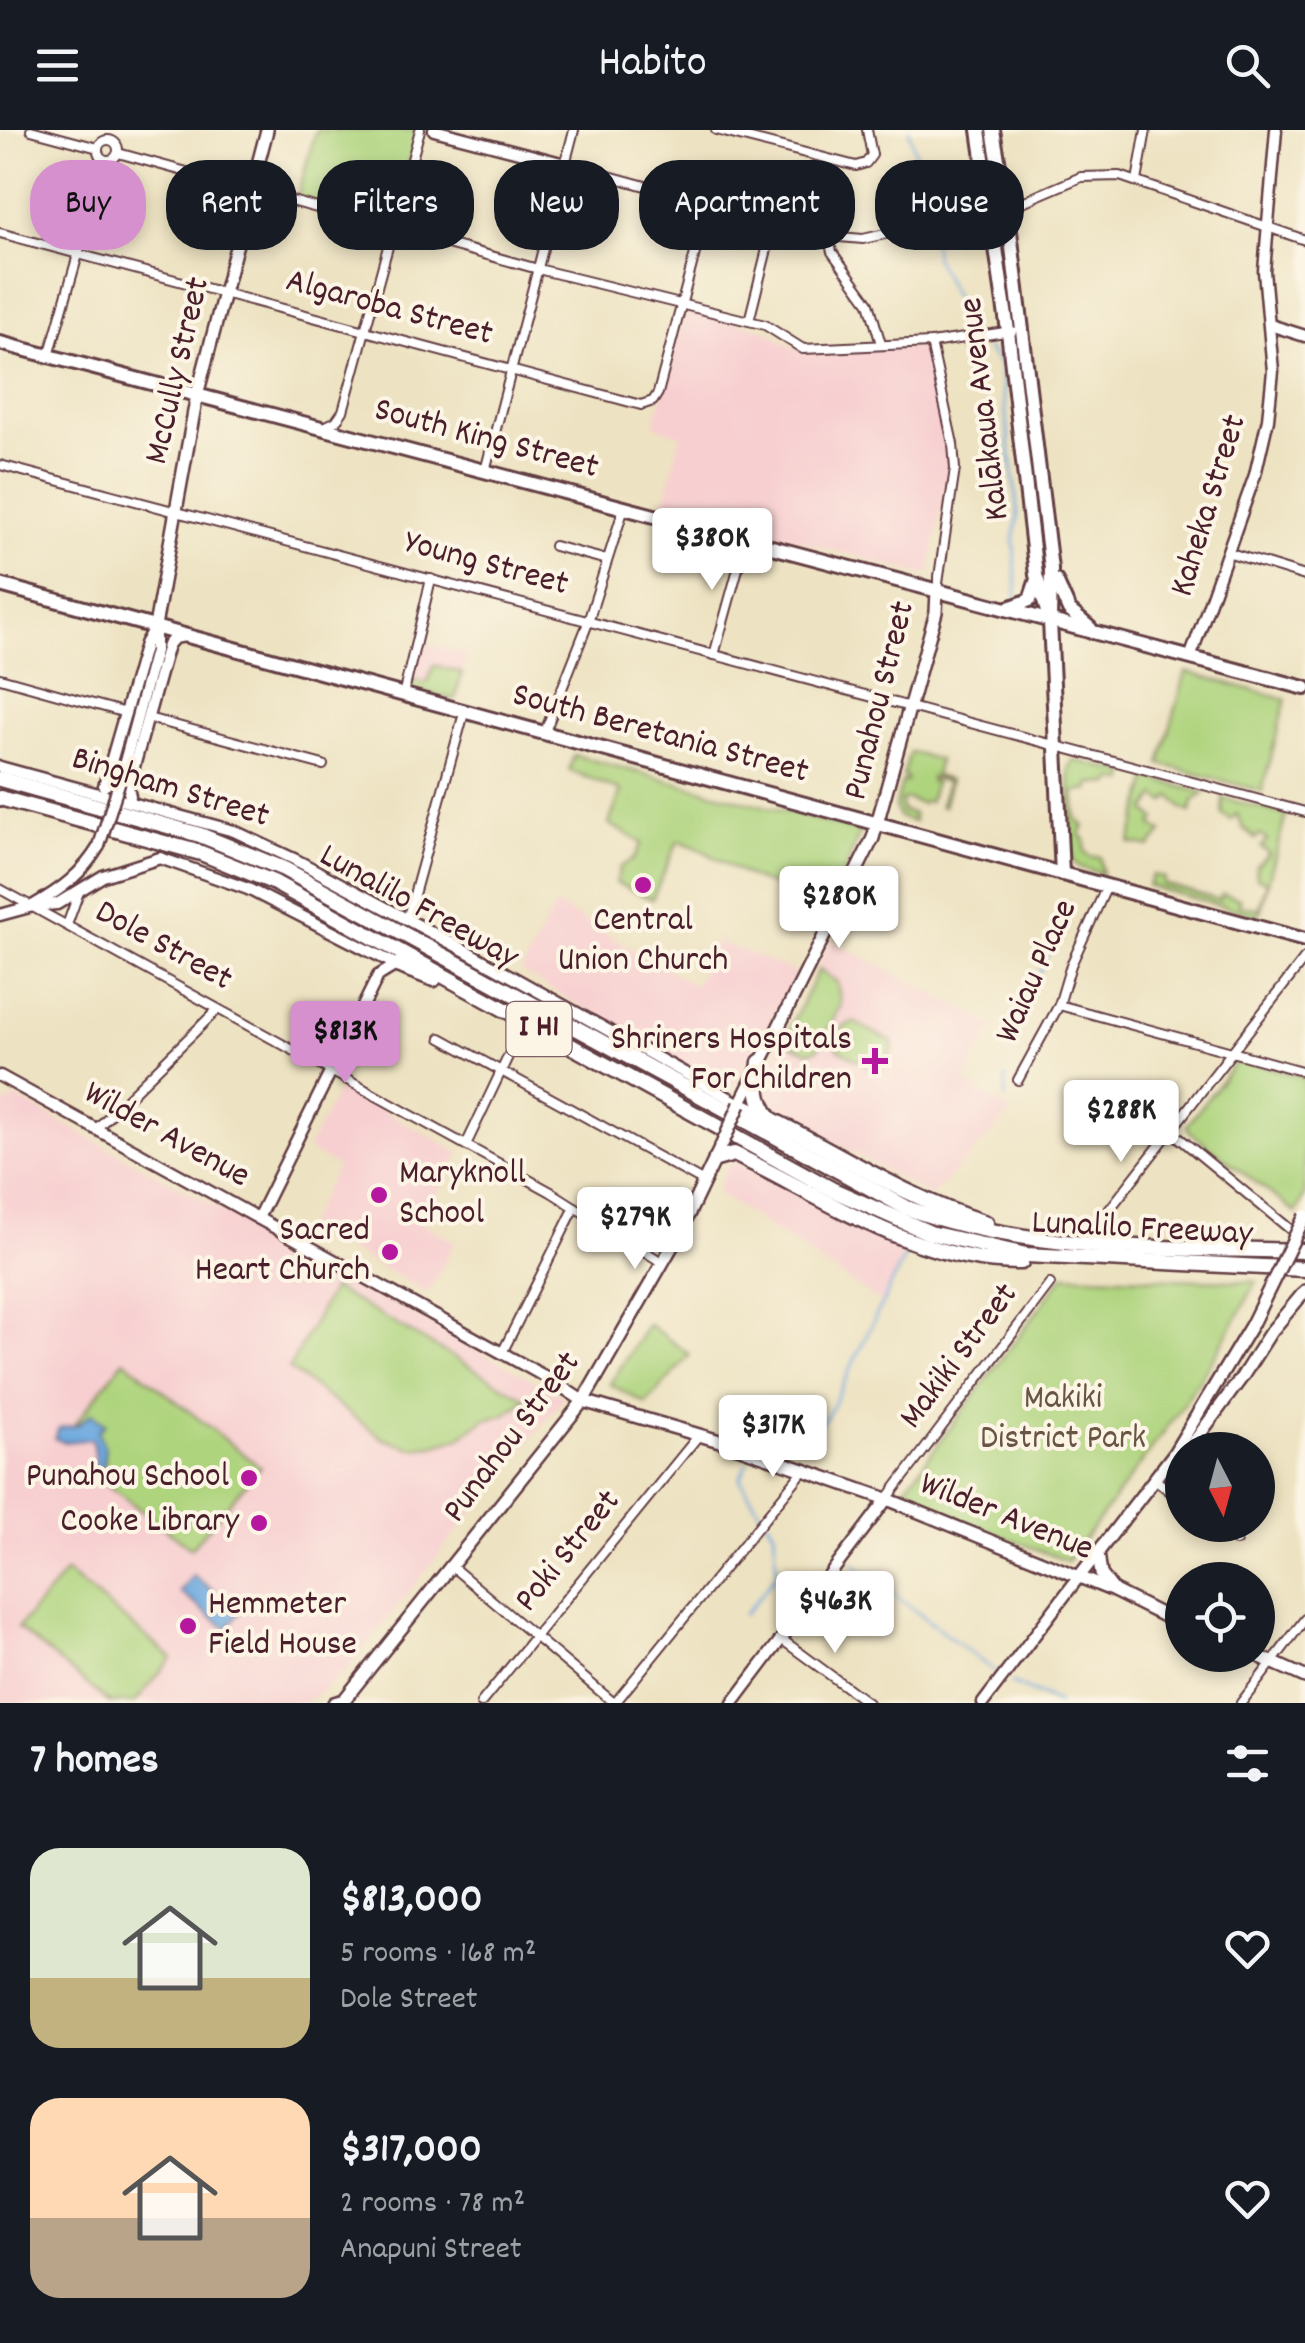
<!DOCTYPE html>
<html lang="en">
<head>
<meta charset="utf-8">
<style>
	:root { --surface:#171b24; --page:#20242c; --text:#f1f3f6; --muted:#9ea1a6; --accent:#d690ce }
	body { margin:0; font-family:Dekko,sans-serif; background:var(--page); color:var(--text); height:100vh; display:flex; flex-direction:column; font-size:38px; white-space:nowrap }
	* { box-sizing:border-box; margin:0 }
	p { font-size:32px; color:var(--muted) }
	.icon { flex:none; width:55px; height:55px; fill:none; stroke:currentColor; stroke-width:2; stroke-linecap:round; stroke-linejoin:round }
	.map { position:relative; height:1573px; overflow:hidden }
	.sheet { display:flex; flex-direction:column; background:var(--surface); flex:1 }
	.sheet>* { flex:none }
	.banner { position:absolute; left:30px; top:30px; width:1245px; height:90px; display:flex; gap:20px }
	.needle { width:65px; rotate:174deg }
	.controls { position:absolute; left:1165px; top:1302px; display:grid; gap:20px }
	.controls a { display:grid; place-items:center; width:110px; height:110px; border-radius:50%; background:var(--surface); box-shadow:0 5px 15px #0003; font-size:50px }
	.price { position:absolute; translate:-50% -85px; padding:0 22px; border-radius:10px; background:#fff; color:#222; font-size:32px; line-height:65px; filter:drop-shadow(0 2px 5px #0008) }
	.price::after { content:''; position:absolute; left:50%; top:60px; width:30px; height:22px; margin-left:-15px; background:inherit; clip-path:polygon(0 0,100% 0,50% 100%) }
	.price.current { background:var(--accent); color:#111 }
	ul { padding:0; list-style:none }
	li { display:flex; align-items:center; gap:30px; height:250px; padding:0 30px }
	li span { display:grid; place-items:center; flex:none; width:280px; height:200px; border-radius:30px; color:#555 }
	li>.icon { margin-inline-start:auto }
	span .icon { width:120px; height:120px; fill:#fffc; stroke-width:1 }
	li b { font-size:42px }
	h2 { display:flex; justify-content:space-between; align-items:center; height:120px; padding:0 30px; font-size:42px }
	.tag { padding:0 35px; border-radius:40px; background:var(--surface); box-shadow:0 5px 15px #0003; font-size:35px; line-height:90px }
	.tag.current { background:var(--accent); color:#111 }
	header { display:flex; justify-content:space-between; align-items:center; height:130px; padding:0 30px; background:var(--surface); font-size:45px; font-weight:600 }
	.map>svg:first-child { display:block }
</style>
</head>
<body>
<header><svg class="icon" aria-label="menu" viewBox="0 0 24 24"><path d="M4 6h16M4 12h16M4 18h16"/></svg>Habito<svg class="icon" aria-label="search" viewBox="0 0 24 24"><circle cx="10" cy="10" r="6"/><path d="M15 15l6 6"/></svg></header>
<div class="map">
<svg width="1305" height="1573" viewBox="0 0 1305 1573">
	<rect width="100%" height="100%" fill="#fcf5e5"/>
	<filter id="ink" filterUnits="userSpaceOnUse"><feTurbulence type="fractalNoise" baseFrequency=".01" numOctaves="2"/><feDisplacementMap in="SourceGraphic" scale="20" xChannelSelector="R" yChannelSelector="G"/><feConvolveMatrix kernelMatrix="1 2 1 2 8 2 1 2 1" color-interpolation-filters="sRGB"/></filter>
	<filter id="wash" filterUnits="userSpaceOnUse"><feTurbulence type="fractalNoise" baseFrequency=".0048" numOctaves="4" result="noise"/><feDisplacementMap in="SourceGraphic" scale="40" xChannelSelector="R" yChannelSelector="G"/><feGaussianBlur stdDeviation="2.25" result="paint"/><feColorMatrix in="noise" values="0 0 0 0 0 0 0 0 0 0 0 0 0 0 0 0 0 1.4 0 .05"/><feComposite in="paint" operator="in"/></filter>
	<g filter="url(#wash)">
		<rect width="100%" height="100%" fill="#ede2c1"/>
		<g fill="#f7cfd0">
			<polygon points="692,179 765,200 798,220 924,217 929,221 950,316 952,340 946,349 930,443 921,444 664,374 681,305 654,295 684,186"/>
			<polygon points="420,512 467,524 455,570 408,558"/>
			<polygon points="556,775 695,856 717,811 797,843 731,963 521,842"/>
			<polygon points="831,810 995,896 964,951 1012,982 931,1066 758,970 782,910"/>
			<polygon points="340,957 460,1023 420,1093 455,1111 428,1163 306,1096 337,1037 307,1019"/>
			<polygon points="17,968 564,1267 348,1539 314,1567 303,1573 0,1573 0,977"/>
			<polygon points="731,1030 847,1091 909,1112 882,1173 716,1062"/>
		</g>
		<g fill="#afd47e" stroke="#7c7a54" stroke-width="2.5">
			<polygon points="316,0 418,0 394,93 297,68"/>
			<polygon points="434,535 462,543 455,570 408,558 410,549 427,553"/>
			<polygon points="1186,542 1286,569 1262,661 1160,634"/>
			<polygon points="910,622 939,630 935,646 950,650 943,677 940,676 947,652 931,647 930,651 935,652 929,672 924,671 922,674 905,669 901,672 902,681 913,684 914,692 899,687 895,678 902,651 906,652 907,648 903,646"/>
			<path d="M574 625 860 702 842 749C822 752 798 759 779 756 742 751 713 720 678 711L652 769 616 753 620 737 634 729 642 713 609 694 621 661 569 640Z"/>
			<polygon points="1073,630 1128,643 1125,652 1113,649 1112,654 1091,653 1089,660 1074,662 1076,688 1084,697 1080,704 1085,710 1085,722 1091,727 1100,727 1102,744 1079,737 1073,731 1069,639"/>
			<polygon points="1149,648 1205,663 1193,671 1191,682 1183,679 1171,666 1165,672 1156,666 1146,681 1156,689 1152,695 1162,702 1150,717 1130,713"/>
			<polygon points="1223,668 1286,685 1259,786 1148,756 1152,745 1164,748 1163,754 1220,770 1222,764 1240,769 1239,775 1259,779 1267,751 1257,748 1256,736 1269,724 1261,717 1267,710 1259,705 1255,709 1243,698 1237,684 1231,690 1222,684"/>
			<polygon points="819,839 837,852 841,875 818,919 809,922 783,911"/>
			<polygon points="854,892 892,912 893,919 882,938 874,939 838,919 836,913 844,896"/>
			<polygon points="1238,929 1305,948 1305,1065 1296,1083 1190,1002 1187,995"/>
			<path d="M1064 1145 1256 1152C1206 1252 1135 1342 1067 1431L899 1367Z"/>
			<polygon points="332,1158 527,1269 504,1285 485,1289 459,1308 433,1316 412,1318 384,1309 289,1239"/>
			<polygon points="648,1194 690,1225 646,1274 610,1254"/>
			<polygon points="124,1230 260,1337 191,1418 101,1350 105,1329 98,1302 105,1294 102,1291 75,1294"/>
			<polygon points="66,1442 172,1528 135,1573 110,1573 18,1498"/>
		</g>
		<g fill="#6da9df" stroke="#5c6485" stroke-width="2.5">
			<polygon points="92,1283 105,1294 98,1302 105,1319 101,1345 97,1344 92,1309 64,1312 54,1308 59,1298 77,1295"/>
			<polygon points="193,1445 240,1482 227,1499 180,1462"/>
		</g>
		<g fill="none" stroke-linecap="round" stroke-linejoin="round">
			<g stroke="#6da9df" stroke-width="2.5">
				<polyline points="909,0 929,71 935,128 970,198"/>
				<polyline points="987,219 1000,235 1018,385 1014,412 1017,468"/>
				<polyline points="1022,885 1069,773"/>
				<polyline points="1005,969 1006,947"/>
				<path d="M755 1317C767 1312 776 1316 788 1314 805 1311 816 1297 828 1285L910 1116"/>
				<polyline points="747,1333 740,1349 762,1385"/>
				<polyline points="853,1433 994,1541"/>
				<polyline points="744,1485 777,1444 774,1401 767,1391"/>
				<polyline points="1011,1553 1058,1573"/>
			</g>
		</g>
	</g>
	<g filter="url(#ink)">
		<g fill="none" stroke-linecap="round" stroke-linejoin="round">
			<g stroke="#623c42" stroke-width="12">
				<g id="minor">
					<polyline points="31,0 98,18"/>
					<polyline points="716,0 856,36 866,33 872,25 867,0"/>
					<circle cx="108" cy="20" r="10"/>
					<polyline points="118,23 538,139 765,195 803,219 931,213 1012,201"/>
					<polyline points="565,34 828,106 863,109 894,102"/>
					<polyline points="1137,51 1146,0"/>
					<polyline points="1006,79 1081,47 1120,46 1305,110"/>
					<polyline points="0,103 641,275 653,271 658,263 708,74"/>
					<polyline points="828,106 832,122 869,173 881,214"/>
					<polyline points="749,191 774,91"/>
					<polyline points="931,213 953,314 955,339 937,460"/>
					<polyline points="49,226 105,30"/>
					<polyline points="326,296 336,291 343,281 420,0"/>
					<polyline points="0,335 1305,682"/>
					<polyline points="485,341 574,0"/>
					<polyline points="554,416 607,430"/>
					<polyline points="1227,422 1305,446"/>
					<polyline points="714,525 746,410"/>
					<polyline points="0,548 126,583"/>
					<polyline points="403,566 431,449"/>
					<polyline points="148,588 323,635"/>
					<polyline points="544,604 586,498 624,378"/>
					<polyline points="0,759 551,1062 663,1133"/>
					<polyline points="407,790 464,583"/>
					<polyline points="67,795 79,762"/>
					<polyline points="1059,875 1305,942"/>
					<polyline points="441,908 704,1052"/>
					<polyline points="1018,950 1059,875 1071,835 1107,756"/>
					<polyline points="96,999 217,880"/>
					<polyline points="1172,1002 1291,1100 1305,1103"/>
					<polyline points="466,1015 514,914"/>
					<polyline points="1099,1093 1305,828"/>
					<polyline points="502,1223 575,1077"/>
					<polyline points="1156,1350 1182,1371"/>
					<polyline points="887,1369 1050,1154"/>
					<polyline points="1215,1395 1236,1411"/>
					<polyline points="450,1435 614,1573"/>
					<polyline points="780,1508 868,1573"/>
					<polyline points="481,1573 699,1305"/>
					<polyline points="615,1573 804,1340"/>
					<polyline points="1241,1573 1305,1489"/>
				</g>
			</g>
			<g stroke="#623c42" stroke-width="15">
				<g id="tertiary">
					<polyline points="434,0 565,34"/>
					<polyline points="1270,195 1305,206"/>
					<polyline points="1190,528 1255,345 1268,289 1273,241 1264,141 1276,0"/>
					<polyline points="0,637 234,701 296,730 466,821 740,974"/>
					<polyline points="120,650 155,521 155,497"/>
					<polyline points="104,656 145,514 155,496"/>
					<polyline points="130,666 128,658 168,515 174,508 185,506"/>
					<path d="M34 775C62 759 82 744 99 716"/>
					<polyline points="0,785 33,776 57,774 103,746 160,728 248,759 397,835"/>
					<polyline points="0,946 553,1251 583,1271"/>
					<polyline points="258,1088 378,846 396,835"/>
					<polyline points="733,1573 887,1369"/>
					<polyline points="983,1573 1078,1448"/>
				</g>
			</g>
			<g stroke="#623c42" stroke-width="16">
				<g id="secondary">
					<polyline points="155,496 197,265 267,0"/>
					<polyline points="106,653 128,658"/>
					<polyline points="740,974 873,708 936,482 937,461"/>
					<polyline points="583,1271 723,1312 887,1369 1114,1461 1182,1495"/>
					<polyline points="1183,1320 1191,1316 1242,1247 1270,1203 1305,1161"/>
					<polyline points="1098,1423 1101,1444 1114,1461"/>
					<polyline points="1078,1448 1173,1325 1252,1194"/>
					<polyline points="1256,1525 1305,1547"/>
					<polyline points="334,1573 344,1570 583,1271 678,1106 724,1010"/>
				</g>
			</g>
			<g stroke="#623c42" stroke-width="18">
				<g id="primary">
					<polyline points="979,0 1008,201 1036,445 1049,488"/>
					<polyline points="993,0 1009,93 1051,439 1050,491 1062,744"/>
					<polyline points="0,213 1305,558"/>
					<polyline points="1056,451 1069,480 1090,498"/>
					<polyline points="0,455 1305,810"/>
					<polyline points="1006,479 1030,470 1036,452"/>
				</g>
			</g>
			<g stroke="#623c42" stroke-width="19">
				<g id="motorway">
					<path d="M0 649 200 705 284 739 907 1078C1034 1124 1172 1117 1305 1121"/>
					<polyline points="0,668 201,723 273,752 833,1060 930,1103 1026,1125 1305,1139"/>
					<polyline points="397,835 434,849"/>
					<path d="M760 932C757 955 756 969 770 988"/>
					<path d="M740 974C823 1012 898 1066 986 1093"/>
					<path d="M716 1029 734 1024C825 1068 917 1133 1021 1132"/>
				</g>
			</g>
			<use href="#minor" stroke="#fff" stroke-width="8"/>
			<use href="#tertiary" stroke="#fff" stroke-width="10"/>
			<use href="#secondary" stroke="#fff" stroke-width="11"/>
			<use href="#primary" stroke="#fff" stroke-width="12"/>
			<use href="#motorway" stroke="#fff" stroke-width="14"/>
			<g stroke="#623c42" stroke-width="15" stroke-linecap="butt">
				<polyline id="tertiary-bridge" points="99,716 120,650"/>
			</g>
			<g stroke="#623c42" stroke-width="16" stroke-linecap="butt">
				<g id="secondary-bridge">
					<polyline points="724,1010 740,974"/>
					<polyline points="1252,1194 1305,1086"/>
				</g>
			</g>
			<use href="#tertiary-bridge" stroke="#fff" stroke-width="10"/>
			<use href="#secondary-bridge" stroke="#fff" stroke-width="11"/>
		</g>
	</g>
	<g fill="#b5179e" stroke="#fcf5e5" stroke-width="4">
		<circle cx="643" cy="755" r="10"/>
		<path d="M870 916h10v10h10v10h-10v10h-10v-10h-10v-10h10z"/>
		<circle cx="379" cy="1065" r="10"/>
		<circle cx="390" cy="1122" r="10"/>
		<circle cx="249" cy="1348" r="10"/>
		<circle cx="259" cy="1393" r="10"/>
		<circle cx="188" cy="1496" r="10"/>
	</g>
	<g text-anchor="middle" dominant-baseline="central" stroke-width="8" stroke-linejoin="round" paint-order="stroke">
		<rect fill="#fcf5e5" stroke="#7f5f63" stroke-width="2.5" x="506.5" y="872" width="65" height="54" rx="8"/>
		<g font-size="32" font-weight="bold" fill="#4a1f2b">
			<text x="539" y="899">I H1</text>
		</g>
		<g font-size="35" fill="#4a1f2b" stroke="#fcf5e5">
			<text transform="translate(389 179) rotate(15)">Algaroba Street</text>
			<text transform="translate(179 241) rotate(-77)">McCully Street</text>
			<text transform="translate(986 279) rotate(-97)">Kalākaua Avenue</text>
			<text transform="translate(486 310) rotate(15)">South King Street</text>
			<text transform="translate(1210 376) rotate(-73)">Kaheka Street</text>
			<text transform="translate(486 435) rotate(15)">Young Street</text>
			<text transform="translate(881 571) rotate(-76)">Punahou Street</text>
			<text transform="translate(660 605) rotate(15)">South Beretania Street</text>
			<text transform="translate(170 659) rotate(17)">Bingham Street</text>
			<text transform="translate(418 778) rotate(29)">Lunalilo Freeway</text>
			<text transform="translate(163 817) rotate(29)">Dole Street</text>
			<text transform="translate(1038 842) rotate(-66)">Waiau Place</text>
			<text transform="translate(166 1006) rotate(29)">Wilder Avenue</text>
			<text transform="translate(1142 1100) rotate(3)">Lunalilo Freeway</text>
			<text transform="translate(960 1227) rotate(-53)">Makiki Street</text>
			<text transform="translate(513 1308) rotate(-53)">Punahou Street</text>
			<text transform="translate(1006 1388) rotate(22)">Wilder Avenue</text>
			<text transform="translate(569 1422) rotate(-51)">Poki Street</text>
		</g>
		<g font-size="35" fill="#4a1f2b" stroke="#fcf5e5" text-anchor="end">
			<text x="643" y="792" text-anchor="middle">Central<tspan x="643" dy="40">Union Church</tspan></text>
			<text x="852" y="911">Shriners Hospitals<tspan x="852" dy="40">For Children</tspan></text>
			<text x="399" y="1045" text-anchor="start">Maryknoll<tspan x="399" dy="40">School</tspan></text>
			<text x="370" y="1102">Sacred<tspan x="370" dy="40">Heart Church</tspan></text>
			<text x="229" y="1348">Punahou School</text>
			<text x="239" y="1393">Cooke Library</text>
			<text x="208" y="1476" text-anchor="start">Hemmeter<tspan x="208" dy="40">Field House</tspan></text>
		</g>
		<g font-size="35" fill="#685544" stroke="#fcf5e5">
			<text x="1063" y="1270">Makiki<tspan x="1063" dy="40">District Park</tspan></text>
		</g>
	</g>
</svg>
<div class="controls">
<a><svg class="needle" viewBox="-14 -14 28 28"><path d="M0-13l5 13h-10z" fill="#e53935"/><path d="M0 13l5-13h-10z" fill="#9ea1a6"/></svg></a>
<a><svg class="icon" aria-label="locate" viewBox="0 0 24 24"><circle cx="12" cy="12" r="6"/><path d="M12 2v4M12 18v4M2 12h4M18 12h4"/></svg></a>
</div>
<b class="price" style="left:712px;top:463px">$380K</b>
<b class="price" style="left:839px;top:821px">$280K</b>
<b class="price current" style="left:345px;top:956px">$813K</b>
<b class="price" style="left:1121px;top:1035px">$288K</b>
<b class="price" style="left:635px;top:1142px">$279K</b>
<b class="price" style="left:773px;top:1350px">$317K</b>
<b class="price" style="left:835px;top:1526px">$463K</b>
<div class="banner">
<a class="tag current">Buy</a>
<a class="tag">Rent</a>
<a class="tag">Filters</a>
<a class="tag">New</a>
<a class="tag">Apartment</a>
<a class="tag">House</a>
</div>
</div>
<section class="sheet">
<h2>7 homes<svg class="icon" aria-label="filters" viewBox="0 0 24 24"><path d="M4 7h16M4 17h16"/><circle cx="9" cy="7" r="2"/><circle cx="15" cy="17" r="2"/></svg></h2>
<ul>
<li><span style="background:linear-gradient(#dfe7d0 65%,#c2b280 0)"><svg class="icon" aria-label="home" viewBox="0 0 24 24"><path d="M3 11l9-7 9 7M6 9v11h12V9"/></svg></span><div><b>$813,000</b><p>5 rooms · 168 m²</p><p>Dole Street</p></div><svg class="icon" aria-label="heart" viewBox="0 0 24 24"><path d="M12 20l-8-8c-3-5 5-10 8-4 3-6 11-1 8 4z"/></svg></li>
<li><span style="background:linear-gradient(#ffd9b3 60%,#b9a48a 0)"><svg class="icon" aria-label="home" viewBox="0 0 24 24"><path d="M3 11l9-7 9 7M6 9v11h12V9"/></svg></span><div><b>$317,000</b><p>2 rooms · 78 m²</p><p>Anapuni Street</p></div><svg class="icon" aria-label="heart" viewBox="0 0 24 24"><path d="M12 20l-8-8c-3-5 5-10 8-4 3-6 11-1 8 4z"/></svg></li>
</ul>
</section>
</body>
</html>
